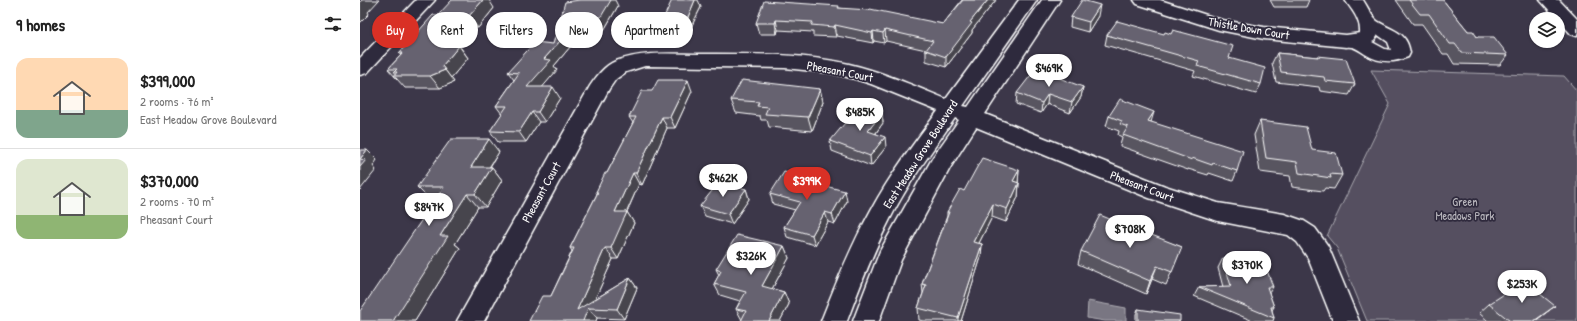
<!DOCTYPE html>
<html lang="en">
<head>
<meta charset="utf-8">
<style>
	:root { --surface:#fff; --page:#f6f6f6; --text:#222; --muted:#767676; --line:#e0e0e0; --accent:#d93025 }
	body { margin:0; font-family:"Patrick Hand",sans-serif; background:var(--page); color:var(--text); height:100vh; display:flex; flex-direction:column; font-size:15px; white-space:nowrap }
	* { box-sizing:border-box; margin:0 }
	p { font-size:13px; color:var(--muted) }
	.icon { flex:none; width:22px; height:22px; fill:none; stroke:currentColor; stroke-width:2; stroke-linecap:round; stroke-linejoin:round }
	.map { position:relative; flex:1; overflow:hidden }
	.details { display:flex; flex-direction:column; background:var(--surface); width:360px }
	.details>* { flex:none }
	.top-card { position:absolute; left:12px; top:12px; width:380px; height:36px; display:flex; gap:8px }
	.tools { position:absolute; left:1169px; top:12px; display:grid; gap:8px }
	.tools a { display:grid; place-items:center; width:36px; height:36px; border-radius:50%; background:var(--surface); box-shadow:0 1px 3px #0004; font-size:20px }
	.price { position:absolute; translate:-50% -34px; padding:0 9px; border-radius:14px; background:#fff; color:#222; font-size:13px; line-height:26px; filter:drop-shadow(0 1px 2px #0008) }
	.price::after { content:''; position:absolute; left:50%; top:24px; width:12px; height:9px; margin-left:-6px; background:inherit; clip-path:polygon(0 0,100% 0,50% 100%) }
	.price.selected { background:var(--accent); color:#fff }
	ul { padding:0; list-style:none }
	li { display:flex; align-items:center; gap:12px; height:100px; padding:0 16px }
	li+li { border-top:1px solid var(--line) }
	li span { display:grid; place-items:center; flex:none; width:112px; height:80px; border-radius:12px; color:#555 }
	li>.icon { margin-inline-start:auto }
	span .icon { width:48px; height:48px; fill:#fffc; stroke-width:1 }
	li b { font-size:17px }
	h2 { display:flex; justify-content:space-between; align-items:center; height:48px; padding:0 16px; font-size:17px }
	.chip { padding:0 14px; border-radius:18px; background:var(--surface); box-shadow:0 1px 3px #0004; font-size:14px; line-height:36px }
	.chip.selected { background:var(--accent); color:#fff }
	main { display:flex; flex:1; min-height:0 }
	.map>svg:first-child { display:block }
</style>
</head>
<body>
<main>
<section class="details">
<h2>9 homes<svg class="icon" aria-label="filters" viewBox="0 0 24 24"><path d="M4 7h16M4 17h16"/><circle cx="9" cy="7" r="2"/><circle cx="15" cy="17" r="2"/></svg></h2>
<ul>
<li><span style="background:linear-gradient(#ffd9b3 65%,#7fa58c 0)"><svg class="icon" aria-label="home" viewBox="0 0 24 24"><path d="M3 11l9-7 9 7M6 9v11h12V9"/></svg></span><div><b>$399,000</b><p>2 rooms · 76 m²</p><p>East Meadow Grove Boulevard</p></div></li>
<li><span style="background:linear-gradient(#dfe7d0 70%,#8fb573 0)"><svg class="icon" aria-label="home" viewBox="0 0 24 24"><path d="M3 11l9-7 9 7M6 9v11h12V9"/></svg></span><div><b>$370,000</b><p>2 rooms · 70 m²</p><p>Pheasant Court</p></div></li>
</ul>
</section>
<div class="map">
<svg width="1217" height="321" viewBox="0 0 1217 321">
	<rect width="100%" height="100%" fill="#3c3749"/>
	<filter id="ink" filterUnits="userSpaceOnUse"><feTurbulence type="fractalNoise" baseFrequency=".025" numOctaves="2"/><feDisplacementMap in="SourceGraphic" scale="8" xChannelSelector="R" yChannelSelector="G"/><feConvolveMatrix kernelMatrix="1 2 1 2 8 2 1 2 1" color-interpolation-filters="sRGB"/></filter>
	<g filter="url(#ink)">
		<polygon fill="#555060" stroke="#aaa8b0" points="1011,70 1204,76 1217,91 1217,321 1007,321 977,248 967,236 1030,104"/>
		<polygon fill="#797682" stroke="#afadb4" points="728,301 766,308 766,321 745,321 727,318"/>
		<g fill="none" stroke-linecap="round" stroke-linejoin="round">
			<g stroke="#fff" stroke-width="3">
				<g id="minor">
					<polygon points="56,0 75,0 7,73 0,75 0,58"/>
					<path d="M659 0H677L603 106 608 107 682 0H700L625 114 805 186 858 203 924 214 944 221 955 228 968 246 999 321H973L948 258 937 242 928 235 858 221 789 198 616 127 590 168 541 260 519 321H493L520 251 573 157 599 120 595 118C572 151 548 183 530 219 513 252 500 286 487 321H461C476 283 491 246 511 210 530 175 554 143 578 111L511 84 495 79 471 73 425 68 285 66 266 72 256 79 249 89 124 321H97L230 86C237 76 244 66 256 61 283 51 312 54 340 54 390 54 441 53 489 64 523 72 554 86 586 99Z"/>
					<path d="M774 0H800L862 20 904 27 986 35 1000 33C1001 20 992 10 985 0H1003C1007 6 1012 17 1017 21 1032 31 1047 31 1050 53L1048 57C1033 63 1019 63 1005 54 998 50 995 46 986 47L904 39 859 30 777 4ZM1018 35 1028 42 1031 50 1025 49 1012 42 1014 41Z"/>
				</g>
			</g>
			<g stroke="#fff" stroke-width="3">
				<polygon id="highway" points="1180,0 1199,0 1217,19 1217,36 1211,34"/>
			</g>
			<use href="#minor" fill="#2f2a3d" fill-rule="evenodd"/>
			<use href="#highway" fill="#2f2a3d" fill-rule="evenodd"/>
		</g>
		<g fill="#585460" stroke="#fff">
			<polygon points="602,0 636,0 612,30 612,33 586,67 566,61 566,50 526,41 524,43 514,41 513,43 477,36 476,37 453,36 453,32 418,30 417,34 399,34 396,23 479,8 583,24"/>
			<polygon points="910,0 949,0 946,7 914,7"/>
			<polygon points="1036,0 1083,0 1108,31 1148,55 1140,65 1094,64 1088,54 1083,54 1062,24 1053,24"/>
			<polygon points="258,6 244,30 221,34 194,66 197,70 182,87 200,98 185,122 179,122 166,142 138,142 130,131 142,114 136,106 154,80 148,72 193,44"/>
			<polygon points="341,7 331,27 308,27 304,17"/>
			<polygon points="134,8 118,28 114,28 99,45 108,58 91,78 94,82 80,88 45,88 28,69 41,55 39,53 78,15"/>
			<polygon points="738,16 728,32 710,27 711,17"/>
			<polygon points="747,35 869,58 901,84 896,94 833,76 835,71 745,45"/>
			<polygon points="917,53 957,57 957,56 995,84 989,95 960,91 959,87 916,82 912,63"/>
			<polygon points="723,87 721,97 710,113 687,104 681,113 656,104 657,93"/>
			<polygon points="460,89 463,102 452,131 409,127 407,120 401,120 400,116 376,113 371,100"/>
			<polygon points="332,91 315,128 307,128 282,185 279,184 267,212 274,223 258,259 253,259 235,299 270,278 277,288 264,319 237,318 236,321 169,321 191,296 212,251 210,248 237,194 236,192 247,173 273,123 269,117"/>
			<polygon points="522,113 523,123 516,133 526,147 511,166 472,151 470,141"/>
			<polygon points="749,116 791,122 877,171 873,181 849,173 848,175 828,169 828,170 760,146 762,137 758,135 759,131 746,126"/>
			<polygon points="900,121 952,150 982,175 974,189 965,188 963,191 932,187 930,176 900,172 894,135"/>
			<polygon points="139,152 130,167 132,167 142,180 126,207 118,207 95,244 100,248 55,321 0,321 75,199 69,199 57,187"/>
			<polygon points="659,170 658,183 659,183 658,197 646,222 632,217 619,243 622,244 621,257 601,321 563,321 559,320 558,308 563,293 562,284 587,216 587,212 604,191"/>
			<polygon points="455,180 456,183 487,201 475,224 468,222 455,245 427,237 424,227 435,210 413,204 410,194"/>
			<polygon points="386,189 389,199 372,224 345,216 340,206"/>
			<polygon points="778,231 822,247 806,285 792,279 786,294 718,264 721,251"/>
			<polygon points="424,246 429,258 412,289 424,292 429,304 420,321 381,321 382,320 376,309 380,301 360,295 354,284 359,275 356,269"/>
			<polygon points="863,258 913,287 909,293 914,307 912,310 914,318 913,321 893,321 834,296 839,287 863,287 858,268"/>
			<polygon points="1129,304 1195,306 1175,321 1128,321 1119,313"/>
			<polygon points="778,309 820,321 776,321 776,314"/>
		</g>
		<g fill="#47454e" stroke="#fff">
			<polygon points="2,0 19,0 8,12 9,14 0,23 0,2"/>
			<polygon points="123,0 129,0 134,8 118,28 109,16"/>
			<polygon points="251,0 255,0 258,6 244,30 221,34 194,66 197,70 174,97 167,87 184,59 216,23"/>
			<polygon points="335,0 338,0 341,7 331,27 328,17"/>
			<polygon points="628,0 636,0 612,30 612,33 586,67 586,57 610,22"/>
			<polygon points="740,5 738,16 728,32 729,22"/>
			<polygon points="105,16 114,28 96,49 87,37"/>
			<polygon points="416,20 418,30 417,34 415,23"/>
			<polygon points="475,25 477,36 476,37 474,27"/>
			<polygon points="525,30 526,41 524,43 523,33"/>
			<polygon points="513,31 514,41 513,43 512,33"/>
			<polygon points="99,46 108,58 91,78 82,66"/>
			<polygon points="85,70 94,82 80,88 70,76"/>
			<polygon points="328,80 332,91 315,128 310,117"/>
			<polygon points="193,87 200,98 185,122 178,112"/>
			<polygon points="723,87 721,97 710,113 712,102"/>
			<polygon points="460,89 463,102 452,131 448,117"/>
			<polygon points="688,94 687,104 681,113 682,103"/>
			<polygon points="172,112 179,122 166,142 159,132"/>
			<polygon points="794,112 791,122 788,121"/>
			<polygon points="522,113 523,123 510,141 508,131"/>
			<polygon points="302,117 307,128 282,185 276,173"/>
			<polygon points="525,137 526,147 511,166 510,156"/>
			<polygon points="129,139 139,152 121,180 111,167"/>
			<polygon points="7,150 17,160 13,166 16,170 0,190 0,159"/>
			<polygon points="132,167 142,180 126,207 115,194"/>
			<polygon points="659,170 658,183 653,181"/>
			<polygon points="273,173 279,184 264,218 267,212 274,223 258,259 251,248 255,212"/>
			<polygon points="659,183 658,197 646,222 647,209"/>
			<polygon points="386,189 389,199 372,224 368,214"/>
			<polygon points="485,191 487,201 475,224 472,214"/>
			<polygon points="107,194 118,207 95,244 100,248 55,321 33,321 80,236"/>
			<polygon points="633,204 632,217 613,255 613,242"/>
			<polygon points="465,212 468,222 455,245 452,235"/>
			<polygon points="622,244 621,257 601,321 598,321 598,318"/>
			<polygon points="424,246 429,258 407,298 402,286"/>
			<polygon points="245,248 253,259 231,308 228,308 237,318 236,321 223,321 217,310"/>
			<polygon points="797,266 792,279 786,294 790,281"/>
			<polygon points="270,278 277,288 264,319 257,309"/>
			<polygon points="424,292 429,304 420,321 409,321"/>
			<polygon points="1195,306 1175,321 1174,321"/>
		</g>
		<g fill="#666270" stroke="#fff">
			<polygon points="92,0 123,0 109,16 105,16 87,37 99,46 82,66 85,70 70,76 34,76 37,72 34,72 37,69 28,69 43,53 39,53 73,15 78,15"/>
			<polygon points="220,0 251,0 239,20 216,23 184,59 191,60 167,87 193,87 178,112 172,112 159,132 130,131 147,106 136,106 159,73 148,72 175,42 193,44 205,2"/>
			<polygon points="312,0 335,0 328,17 304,17"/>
			<polygon points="603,0 628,0 610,22 612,23 586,57 566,50 573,41 525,30 523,33 513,31 512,33 475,25 474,27 451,25 453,22 416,20 415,23 396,23 404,1 479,6 478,8 509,10 510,9 583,24"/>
			<polygon points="722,0 740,5 729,22 711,17"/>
			<polygon points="1049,0 1083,0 1108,31 1113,31 1117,37 1134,37 1148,55 1102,53 1095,44 1090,44 1069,14 1060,14"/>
			<polygon points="757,21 804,34 805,32 811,34 813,30 873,46 869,58 905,68 901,84 837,66 839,61 747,35"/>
			<polygon points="917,53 958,57 957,56 986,59 995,84 965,81 964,77 921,72"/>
			<polygon points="674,71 682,74 683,72 723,87 712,102 688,94 682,103 657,93"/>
			<polygon points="298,80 328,80 310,117 302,117 276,173 273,173 255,212 267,212 251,248 245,248 217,310 270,278 257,309 228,308 223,321 169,321 182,296 191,296 214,248 210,248 238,192 236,192 245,173 247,173 276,117 269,117 282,91 292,91"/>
			<polygon points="382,80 460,89 448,117 405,114 408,107 397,106 399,102 371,100"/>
			<polygon points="760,99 794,112 788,121 883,151 877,171 853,163 852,165 832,158 832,160 763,135 768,127 760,124 762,121 749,116"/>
			<polygon points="500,105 522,113 508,131 525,137 510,156 470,141"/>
			<polygon points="900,121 946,127 952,150 976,153 982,175 970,174 971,178 939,173 937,162 906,158"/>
			<polygon points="91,139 129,139 111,167 132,167 115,194 107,194 80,236 88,236 33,321 0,321 0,311 84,187 57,187"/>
			<polygon points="0,150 7,150 0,159"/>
			<polygon points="622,158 659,170 653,181 659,183 647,209 633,204 613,242 622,244 598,318 558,308 566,285 562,284 589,212 587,212 600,189 604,191"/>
			<polygon points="0,159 6,160 0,167"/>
			<polygon points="424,172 455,180 453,183 485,191 472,214 465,212 452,235 424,227 440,202 410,194"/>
			<polygon points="359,182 386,189 368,214 340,206"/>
			<polygon points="740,215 778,231 779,230 822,247 812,272 797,266 790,281 721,251"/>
			<polygon points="377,235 424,246 402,286 424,292 409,321 381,321 386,311 376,309 386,292 354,284 361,271 356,269"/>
			<polygon points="863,258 903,259 913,287 907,287 914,307 911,307 914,318 839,287 871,286"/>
			<polygon points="1164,281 1195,306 1174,321 1150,321 1129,304"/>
			<polygon points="778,309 820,315 820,321 778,321"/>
		</g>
	</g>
	<g text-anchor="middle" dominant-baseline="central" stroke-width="3.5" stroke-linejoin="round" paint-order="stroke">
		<g font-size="12" fill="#fff" stroke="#2f2a3d">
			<text transform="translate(889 28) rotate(10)">Thistle Down Court</text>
			<text transform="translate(480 71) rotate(11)">Pheasant Court</text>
			<text transform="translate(560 154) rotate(-57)">East Meadow Grove Boulevard</text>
			<text transform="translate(782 186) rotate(21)">Pheasant Court</text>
			<text transform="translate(181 192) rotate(-61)">Pheasant Court</text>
		</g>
		<g font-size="12" fill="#bbb9bf" stroke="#2f2a3d">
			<text x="1105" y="201">Green<tspan x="1105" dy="14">Meadows Park</tspan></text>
		</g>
	</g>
</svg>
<div class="tools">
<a><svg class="icon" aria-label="layers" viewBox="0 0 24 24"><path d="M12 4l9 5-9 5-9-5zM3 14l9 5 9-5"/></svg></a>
</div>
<b class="price" style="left:689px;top:88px">$469K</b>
<b class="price" style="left:500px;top:132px">$485K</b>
<b class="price" style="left:363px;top:198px">$462K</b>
<b class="price selected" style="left:447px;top:201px">$399K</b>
<b class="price" style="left:69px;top:227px">$847K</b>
<b class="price" style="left:770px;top:249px">$708K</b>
<b class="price" style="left:391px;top:276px">$326K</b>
<b class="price" style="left:887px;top:285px">$370K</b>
<b class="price" style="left:1162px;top:304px">$253K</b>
<div class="top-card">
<a class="chip selected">Buy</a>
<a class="chip">Rent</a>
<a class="chip">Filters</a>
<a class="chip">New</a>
<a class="chip">Apartment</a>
</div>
</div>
</main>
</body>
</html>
